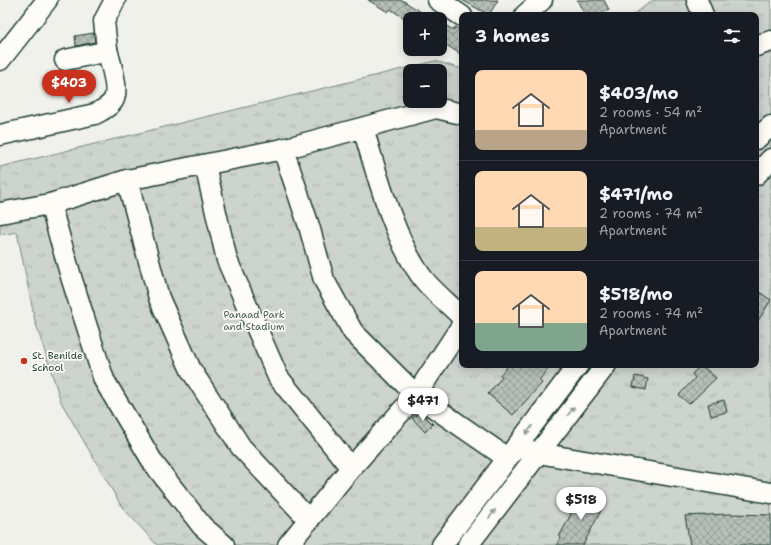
<!DOCTYPE html>
<html lang="en">
<head>
<meta charset="utf-8">
<style>
	:root { --surface:#171b24; --page:#20242c; --text:#f1f3f6; --muted:#9ea1a6; --line:#363941; --accent:#c8321e }
	body { margin:0; font-family:"Shantell Sans",sans-serif; background:var(--page); color:var(--text); height:100vh; display:flex; flex-direction:column; font-size:15px; white-space:nowrap }
	* { box-sizing:border-box; margin:0 }
	p { font-size:13px; color:var(--muted) }
	.icon { flex:none; width:22px; height:22px; fill:none; stroke:currentColor; stroke-width:2; stroke-linecap:round; stroke-linejoin:round }
	.map { position:relative; flex:1; overflow:hidden }
	.sheet { position:absolute; left:459px; top:12px; width:300px; height:356px; display:flex; flex-direction:column; background:var(--surface); border-radius:8px; box-shadow:0 2px 10px #0003 }
	.sheet>* { flex:none }
	.tools { position:absolute; left:403px; top:12px; display:grid; gap:8px }
	.tools a { display:grid; place-items:center; width:44px; height:44px; border-radius:8px; background:var(--surface); box-shadow:0 2px 10px #0003; font-size:20px }
	.price { position:absolute; translate:-50% -34px; padding:0 9px; border-radius:14px; background:#fff; color:#222; font-size:13px; line-height:26px; filter:drop-shadow(0 1px 2px #0008) }
	.price::after { content:''; position:absolute; left:50%; top:24px; width:12px; height:9px; margin-left:-6px; background:inherit; clip-path:polygon(0 0,100% 0,50% 100%) }
	.price.current { background:var(--accent); color:#fff }
	ul { padding:0; list-style:none }
	li { display:flex; align-items:center; gap:12px; height:100px; padding:0 16px }
	li+li { border-top:1px solid var(--line) }
	li span { display:grid; place-items:center; flex:none; width:112px; height:80px; border-radius:8px; color:#555 }
	li>.icon { margin-inline-start:auto }
	span .icon { width:48px; height:48px; fill:#fffc; stroke-width:1 }
	li b { font-size:17px }
	h2 { display:flex; justify-content:space-between; align-items:center; height:48px; padding:0 16px; font-size:17px }
	.map>svg:first-child { display:block }
</style>
</head>
<body>
<div class="map">
<svg width="771" height="545" viewBox="0 0 771 545">
	<defs>
		<pattern id="park-tufts" width="24" height="20" patternUnits="userSpaceOnUse"><rect width="24" height="20" fill="#cdd3cd"/><path d="M3 7l-1-3M5 7V3M7 7l1-3M15 17l-1-3M17 17v-4M19 17l1-3" fill="none" stroke="#b0b6b1"/></pattern>
		<pattern id="building-cross-hatch" width="8" height="8" patternUnits="userSpaceOnUse"><rect width="8" height="8" fill="#b6bfb8"/><path d="M0 0l8 8M0 8l8-8" fill="none" stroke="#939c96"/></pattern>
	</defs>
	<rect width="100%" height="100%" fill="#f0f1eb"/>
	<filter id="ink" filterUnits="userSpaceOnUse"><feTurbulence type="fractalNoise" baseFrequency=".025" numOctaves="2"/><feDisplacementMap in="SourceGraphic" scale="8" xChannelSelector="R" yChannelSelector="G"/><feConvolveMatrix kernelMatrix="1 2 1 2 8 2 1 2 1" color-interpolation-filters="sRGB"/></filter>
	<g filter="url(#ink)">
		<path fill="url(#park-tufts)" stroke="#768880" fill-rule="evenodd" d="M657 0H771V545H157L122 507 61 402 35 321 17 232 0 235V167L435 61 462 69V365H756V15H633L652 1ZM410 71H440V101H410Z"/>
		<g fill="url(#building-cross-hatch)" stroke="#1f3d34">
			<polygon points="368,0 402,0 432,19 406,19 390,9 388,12"/>
			<polygon points="462,0 498,0 489,15"/>
			<polygon points="577,0 604,0 609,10 600,15 585,15"/>
			<polygon points="440,22 453,30 455,27 462,32 462,55 440,41"/>
			<polygon points="94,33 95,42 76,46 75,36"/>
			<polygon points="756,290 771,300 756,324"/>
			<polygon points="509,365 552,365 539,380 542,383 513,415 488,394 502,377 500,375"/>
			<polygon points="701,365 716,378 689,404 679,395 695,378 692,374"/>
			<polygon points="635,376 648,379 646,390 633,387"/>
			<polygon points="724,400 727,412 711,416 708,404"/>
			<polygon points="420,412 433,424 425,432 412,418"/>
			<polygon points="583,491 605,503 583,545 557,545 561,538 559,537"/>
			<polygon points="730,514 771,515 771,545 690,545 685,516"/>
		</g>
		<g fill="none" stroke-linecap="round" stroke-linejoin="round">
			<g stroke="#1f3d34" stroke-width="23">
				<g id="minor">
					<polyline points="438,0 462,16"/>
					<polyline points="697,0 703,15"/>
					<polyline points="525,15 542,0"/>
					<polyline points="756,46 771,41"/>
					<polyline points="0,60 47,0"/>
					<polyline points="65,60 104,52 107,49 104,21 115,0"/>
					<path d="M363 128C376 172 396 246 425 281 436 294 450 305 462 317"/>
					<path d="M0 135 95 114C101 111 109 107 113 101 120 90 110 62 107 49"/>
					<polyline points="756,139 771,126"/>
					<polyline points="283,149 309,226 324,280 353,332 416,395 507,458"/>
					<polyline points="205,165 227,260 278,377 351,468"/>
					<polyline points="756,175 771,159"/>
					<polyline points="127,180 159,298 191,370 241,447 309,520"/>
					<polyline points="50,204 72,280 104,380 154,464 202,526 224,545"/>
					<polyline points="0,213 50,204 127,180 283,149 436,108 462,114"/>
					<polyline points="516,447 538,453 771,493"/>
					<polyline points="288,545 351,468 416,395 462,325"/>
					<polyline points="442,545 578,365"/>
					<polyline points="468,545 606,365"/>
				</g>
			</g>
			<use href="#minor" stroke="#fdfcf7" stroke-width="20"/>
		</g>
		<defs><path id="oneway-solid" d="M-6-.8H1V-3.2L6.5 0L1 3.2V.8H-6Z"/></defs>
		<g fill="#8e9c96">
			<use href="#oneway-solid" transform="translate(571 411) rotate(-52)"/>
			<use href="#oneway-solid" transform="translate(529 430) rotate(127)"/>
			<use href="#oneway-solid" transform="translate(492 514) rotate(-53)"/>
		</g>
	</g>
	<circle fill="#c8321e" stroke="#fdfcf7" stroke-width="1.5" cx="24" cy="361" r="4"/>
	<g text-anchor="middle" dominant-baseline="central" stroke-width="3.5" stroke-linejoin="round" paint-order="stroke">
		<g font-size="10" fill="#425b53" stroke="#fdfcf7">
			<text x="254" y="314">Panaad Park<tspan x="254" dy="12">and Stadium</tspan></text>
		</g>
		<g font-size="10" fill="#1f3d34" stroke="#fdfcf7" text-anchor="start">
			<text x="32" y="355">St. Benilde<tspan x="32" dy="12">School</tspan></text>
		</g>
	</g>
</svg>
<div class="tools">
<a>+</a>
<a>−</a>
</div>
<b class="price current" style="left:69px;top:104px">$403</b>
<b class="price" style="left:423px;top:422px">$471</b>
<b class="price" style="left:581px;top:521px">$518</b>
<section class="sheet">
<h2>3 homes<svg class="icon" aria-label="filters" viewBox="0 0 24 24"><path d="M4 7h16M4 17h16"/><circle cx="9" cy="7" r="2"/><circle cx="15" cy="17" r="2"/></svg></h2>
<ul>
<li><span style="background:linear-gradient(#ffd9b3 75%,#b9a48a 0)"><svg class="icon" aria-label="home" viewBox="0 0 24 24"><path d="M3 11l9-7 9 7M6 9v11h12V9"/></svg></span><div><b>$403/mo</b><p>2 rooms · 54 m²</p><p>Apartment</p></div></li>
<li><span style="background:linear-gradient(#ffd9b3 70%,#c2b280 0)"><svg class="icon" aria-label="home" viewBox="0 0 24 24"><path d="M3 11l9-7 9 7M6 9v11h12V9"/></svg></span><div><b>$471/mo</b><p>2 rooms · 74 m²</p><p>Apartment</p></div></li>
<li><span style="background:linear-gradient(#ffd9b3 65%,#7fa58c 0)"><svg class="icon" aria-label="home" viewBox="0 0 24 24"><path d="M3 11l9-7 9 7M6 9v11h12V9"/></svg></span><div><b>$518/mo</b><p>2 rooms · 74 m²</p><p>Apartment</p></div></li>
</ul>
</section>
</div>
</body>
</html>
